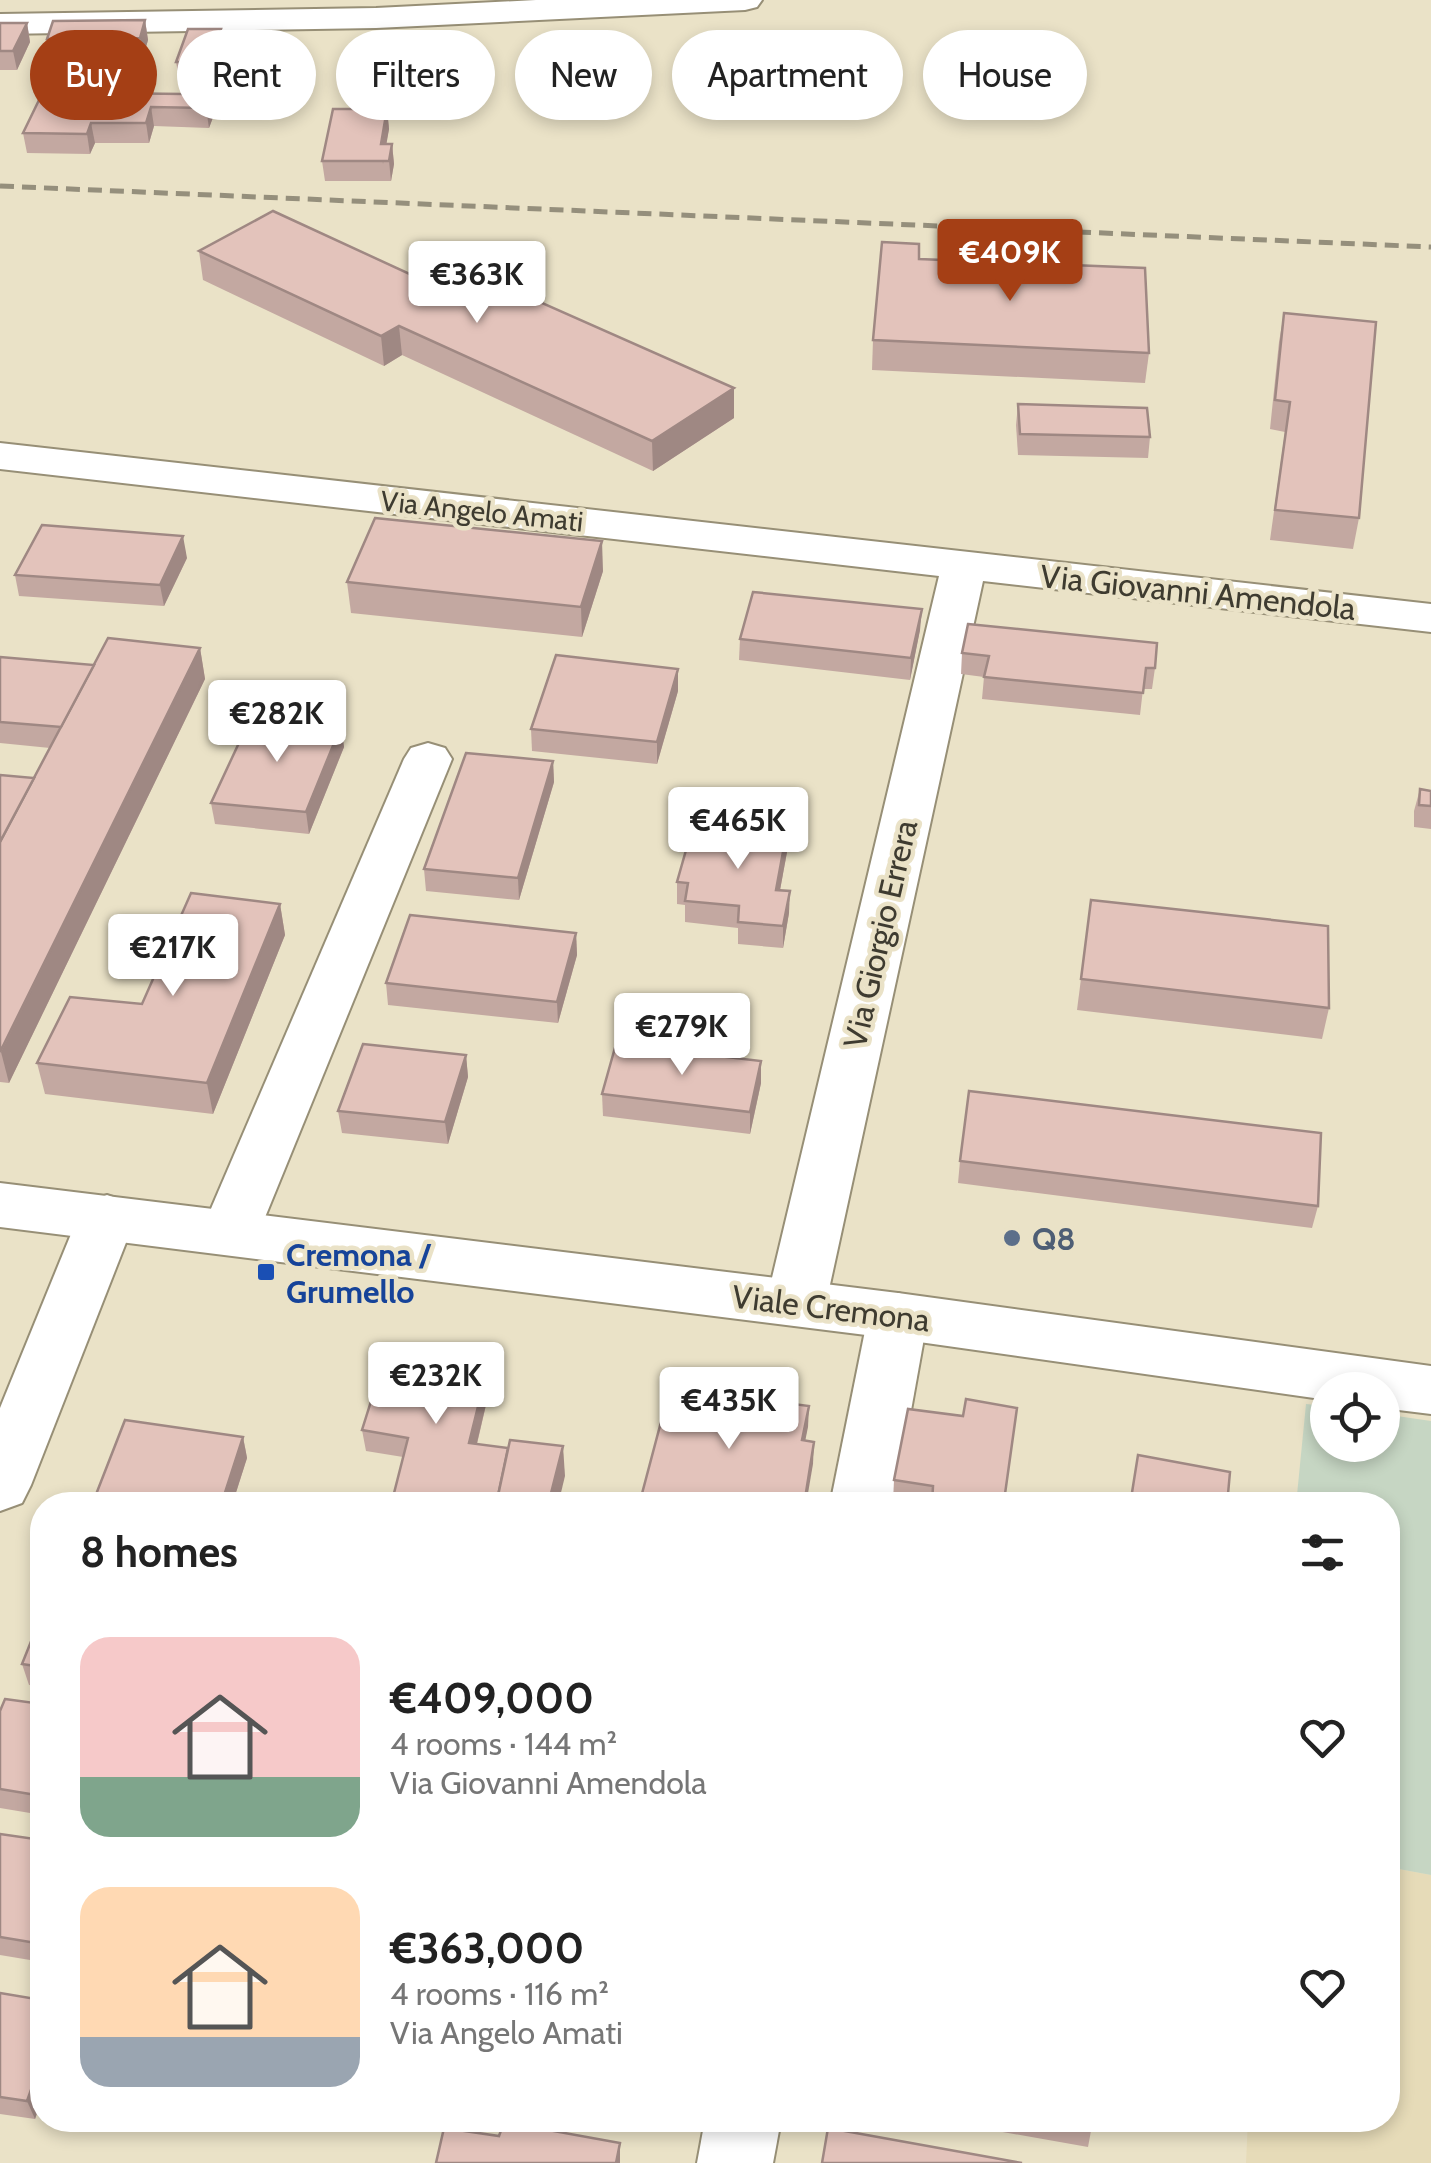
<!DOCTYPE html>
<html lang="en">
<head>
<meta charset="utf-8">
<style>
	:root { --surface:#fff; --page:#f6f6f6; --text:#222; --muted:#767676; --accent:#a53f15 }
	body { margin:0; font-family:Cabin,sans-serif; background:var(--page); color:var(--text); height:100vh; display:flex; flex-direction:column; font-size:38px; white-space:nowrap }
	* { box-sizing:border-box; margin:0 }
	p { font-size:32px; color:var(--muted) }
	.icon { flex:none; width:55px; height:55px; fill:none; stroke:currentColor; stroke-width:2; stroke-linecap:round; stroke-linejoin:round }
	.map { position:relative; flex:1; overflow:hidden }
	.drawer { position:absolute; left:30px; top:1492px; width:1370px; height:640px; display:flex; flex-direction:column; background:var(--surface); border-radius:40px; box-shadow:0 5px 15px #0003 }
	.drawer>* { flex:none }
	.top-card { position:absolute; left:30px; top:30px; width:1372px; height:90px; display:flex; gap:20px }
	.buttons { position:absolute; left:1310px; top:1372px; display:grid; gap:20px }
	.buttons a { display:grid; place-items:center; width:90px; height:90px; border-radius:50%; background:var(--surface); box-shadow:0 5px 15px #0003; font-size:50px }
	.price { position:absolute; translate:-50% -85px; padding:0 22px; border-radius:10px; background:#fff; color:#222; font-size:32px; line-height:65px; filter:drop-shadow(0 2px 5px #0008) }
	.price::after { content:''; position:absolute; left:50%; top:60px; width:30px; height:22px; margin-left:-15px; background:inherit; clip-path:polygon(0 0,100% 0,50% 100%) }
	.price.active { background:var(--accent); color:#fff }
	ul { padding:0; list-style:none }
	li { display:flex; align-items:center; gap:30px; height:250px; padding:0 50px }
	li span { display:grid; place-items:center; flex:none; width:280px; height:200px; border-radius:30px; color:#555 }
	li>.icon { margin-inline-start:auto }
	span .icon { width:120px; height:120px; fill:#fffc; stroke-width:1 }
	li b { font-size:42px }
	h2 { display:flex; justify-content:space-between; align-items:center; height:120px; padding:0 50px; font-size:42px }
	.tag { padding:0 35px; border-radius:45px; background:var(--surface); box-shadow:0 5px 15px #0003; font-size:35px; line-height:90px }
	.tag.active { background:var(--accent); color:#fff }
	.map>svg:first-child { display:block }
</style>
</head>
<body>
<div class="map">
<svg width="1431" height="2163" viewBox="0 0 1431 2163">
	<rect width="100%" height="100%" fill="#eae2c7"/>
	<polygon fill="#e6dbb8" points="1388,1867 1431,1875 1431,2163 1246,2163 1248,2120 1388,2120"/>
	<polygon fill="#c6d6c3" points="1306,1404 1327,1406 1328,1445 1382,1445 1383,1414 1431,1421 1431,1875 1388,1867 1388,1505 1296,1505"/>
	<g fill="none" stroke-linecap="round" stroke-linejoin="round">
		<g stroke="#978f76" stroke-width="4">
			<g id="minor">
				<polygon points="536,0 762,0 757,7 745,10 376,28 0,34 0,14 376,8"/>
				<polygon points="0,443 1431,604 1431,632 983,581 826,1303 817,1319 796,1326 775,1319 766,1303 939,576 0,469"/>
				<polygon points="428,743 445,748 452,759 259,1232 250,1248 230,1254 210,1248 201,1232 404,759 411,748"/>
				<polygon points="107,1195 127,1202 136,1217 31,1485 22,1503 0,1511 0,1408 78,1217 87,1202"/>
				<polygon points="898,1293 919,1300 928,1316 894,1505 830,1505 868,1316 877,1300"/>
				<polygon points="705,2120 781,2120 773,2163 697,2163"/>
			</g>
		</g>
		<g stroke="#978f76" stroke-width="4">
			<polygon id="major" points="0,1183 898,1293 1431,1366 1431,1414 1382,1408 1382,1390 1328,1390 1328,1400 898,1339 0,1227"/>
		</g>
		<use href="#minor" fill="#fff" fill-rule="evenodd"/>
		<use href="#major" fill="#fff" fill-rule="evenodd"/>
		<polyline stroke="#958f7c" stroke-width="5" stroke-dasharray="14 8" stroke-linecap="butt" points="0,186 1431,247"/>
	</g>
	<g fill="#c3a8a1">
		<polygon points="145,20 148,40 143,57 50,58 47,39"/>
		<polygon points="0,23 27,23 30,42 17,70 0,70"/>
		<polygon points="221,29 222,39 219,49 235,59 209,128 154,126 149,143 95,143 90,154 27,153 23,133 97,99 184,94 192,72 178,72 176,62"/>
		<polygon points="387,109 389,129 386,144 392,144 394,164 391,181 325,181 322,161"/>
		<polygon points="199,251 453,294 521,280 522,294 734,388 734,418 653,471 402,355 384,366 203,280"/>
		<polygon points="919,259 1149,353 1145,383 872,370 873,340"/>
		<polygon points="1284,313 1359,518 1353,549 1270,540 1285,432 1270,429 1279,342"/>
		<polygon points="1018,404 1150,437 1148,458 1018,455 1016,425"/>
		<polygon points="187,558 164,606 19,596 15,575"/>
		<polygon points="603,571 582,637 351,613 347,582"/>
		<polygon points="920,630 910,680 739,660 740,639"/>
		<polygon points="200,648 205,679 9,1083 0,1082 0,775 34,778 50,748 0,743 0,657 93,665"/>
		<polygon points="962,653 1155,668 1152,689 1143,689 1140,715 982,699 984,677 961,674"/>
		<polygon points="678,669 678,691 657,764 532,751 531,729"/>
		<polygon points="341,726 344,747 309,834 215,824 211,803"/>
		<polygon points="553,761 554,782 519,900 426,891 424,869"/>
		<polygon points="1420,789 1431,791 1431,829 1414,827 1414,811"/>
		<polygon points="787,852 780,890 789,913 783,948 738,944 738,928 685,922 685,905 677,904 677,882"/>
		<polygon points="1091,900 1329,1008 1322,1039 1077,1010"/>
		<polygon points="280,904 285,935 213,1114 45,1094 37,1063 142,1004"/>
		<polygon points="576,933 577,955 558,1023 388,1005 386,983"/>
		<polygon points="466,1055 468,1077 448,1144 342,1133 338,1111"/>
		<polygon points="761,1061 761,1083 750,1134 603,1116 602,1094"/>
		<polygon points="960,1161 1318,1206 1312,1228 958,1183"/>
		<polygon points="490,1358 492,1379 477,1444 565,1476 403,1457 366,1451 362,1430"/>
		<polygon points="1017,1408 1004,1505 916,1505 893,1502 894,1480 963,1416"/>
		<polygon points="243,1437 247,1458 232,1505 97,1505 95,1497"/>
		<polygon points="42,1614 42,1686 29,1685 22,1664"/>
		<polygon points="42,1704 42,1815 0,1808 0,1711"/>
		<polygon points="0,1834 42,1840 42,1962 0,1955"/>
		<polygon points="0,1993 42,2000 42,2099 35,2119 0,2114"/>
		<polygon points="935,2120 1093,2120 1088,2147"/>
	</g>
	<g fill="#9f8883">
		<polygon points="145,20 148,40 143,57 140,38"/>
		<polygon points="27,23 30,42 17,70 13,51"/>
		<polygon points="221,29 222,39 216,59 214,49"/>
		<polygon points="233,49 235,59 209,128 206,108 228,53"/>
		<polygon points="151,107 154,126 149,143 146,123"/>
		<polygon points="387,109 389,129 383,164 381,144"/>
		<polygon points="91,123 95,143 90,154 87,134"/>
		<polygon points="392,144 394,164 391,181 389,161"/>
		<polygon points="521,280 522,309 508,288"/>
		<polygon points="399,326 402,355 384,366 381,336"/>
		<polygon points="734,388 734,418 653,471 652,441"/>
		<polygon points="183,536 187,558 164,606 160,585"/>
		<polygon points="602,541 603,571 582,637 581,607"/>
		<polygon points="922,609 920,630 910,680 911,658"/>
		<polygon points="200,648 205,679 9,1083 1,1052"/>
		<polygon points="678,669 678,691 657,764 657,742"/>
		<polygon points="341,726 344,747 309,834 306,812"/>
		<polygon points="553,761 554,782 519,900 518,878"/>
		<polygon points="787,830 787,852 776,912 776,890"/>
		<polygon points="790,891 789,913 783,948 783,926"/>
		<polygon points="280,904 285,935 213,1114 207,1083"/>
		<polygon points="576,933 577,955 558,1023 557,1002"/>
		<polygon points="466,1055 468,1077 448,1144 445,1122"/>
		<polygon points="761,1061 761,1083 750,1134 750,1112"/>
		<polygon points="490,1358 492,1379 472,1464 469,1443"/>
		<polygon points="809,1406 808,1427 801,1462 802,1440"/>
		<polygon points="243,1437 247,1458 232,1505 221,1505"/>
		<polygon points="814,1442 813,1464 806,1505 804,1505"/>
		<polygon points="563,1446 565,1476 558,1505 548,1505"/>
		<polygon points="42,2059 42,2099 35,2119 27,2101"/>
		<polygon points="620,2143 620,2163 616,2163"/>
	</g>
	<g fill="#e3c3bb" stroke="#9f8883" stroke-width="2.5">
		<polygon points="145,20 140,38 47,39 53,21"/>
		<polygon points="0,23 27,23 13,51 0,51"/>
		<polygon points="188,29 221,29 214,49 233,49 229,62 228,53 198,52 195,62 176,62"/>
		<polygon points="198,52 228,53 206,108 151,107 146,123 91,123 87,134 23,133 40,98 97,99 99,93 184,94"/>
		<polygon points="333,109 387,109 381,144 392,144 389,161 322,161"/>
		<polygon points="273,211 453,294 497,270 521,280 508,288 734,388 652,441 399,326 381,336 199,251"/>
		<polygon points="882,242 919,244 919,259 1145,268 1149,353 873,340"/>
		<polygon points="1284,313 1376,322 1359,518 1275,510 1290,402 1275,400"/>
		<polygon points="1018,404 1147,408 1150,437 1020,434"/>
		<polygon points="375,518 602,541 581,607 347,582"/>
		<polygon points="42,525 183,536 160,585 15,575"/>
		<polygon points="753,592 922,609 911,658 740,639"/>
		<polygon points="968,624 1157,643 1155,668 1146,668 1143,693 984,677 989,656 962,653"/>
		<polygon points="108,638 200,648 0,1052 0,842"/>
		<polygon points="556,655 678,669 657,742 531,729"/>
		<polygon points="0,657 94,665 61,727 0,722"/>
		<polygon points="251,717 341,726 306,812 211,803"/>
		<polygon points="466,753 553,761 518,878 424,869"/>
		<polygon points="0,775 34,778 0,842"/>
		<polygon points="1420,789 1431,791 1431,806 1419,805"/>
		<polygon points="739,826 787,830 776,890 790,891 783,926 738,922 739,906 685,901 688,883 677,882 692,829 734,832"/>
		<polygon points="191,893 280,904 207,1083 37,1063 70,997 142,1004"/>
		<polygon points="1091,900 1328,926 1329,1008 1081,979"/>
		<polygon points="410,915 576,933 557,1002 386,983"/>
		<polygon points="363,1044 466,1055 445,1122 338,1111"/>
		<polygon points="616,1044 761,1061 750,1112 602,1094"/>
		<polygon points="969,1091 1321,1133 1318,1206 960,1161"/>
		<polygon points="389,1344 490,1358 469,1443 508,1448 496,1505 391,1505 408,1438 362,1430"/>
		<polygon points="670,1388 809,1406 802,1440 814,1442 804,1505 639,1505"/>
		<polygon points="966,1399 1017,1408 1005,1494 996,1494 994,1505 932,1505 933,1486 894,1480 908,1409 963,1416"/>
		<polygon points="125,1420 243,1437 221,1505 112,1505 113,1500 95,1497"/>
		<polygon points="510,1440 563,1446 548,1505 496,1505"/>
		<polygon points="1138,1455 1230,1472 1227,1505 1130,1505"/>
		<polygon points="334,1501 366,1505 333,1505"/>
		<polygon points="42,1614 42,1667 22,1664"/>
		<polygon points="5,1699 42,1704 42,1796 0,1789 0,1711"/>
		<polygon points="0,1834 42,1840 42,1944 0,1937"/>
		<polygon points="0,1993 42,2000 42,2059 27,2101 0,2097"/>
		<polygon points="1042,2120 1093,2120 1092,2129"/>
		<polygon points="504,2122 620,2143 616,2163 436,2163 444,2128 499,2136"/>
		<polygon points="828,2128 1022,2163 822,2163"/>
	</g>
	<circle fill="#5c6f8a" stroke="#eae2c7" stroke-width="4" cx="1012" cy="1238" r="10"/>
	<rect fill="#1a4fb4" stroke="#eae2c7" stroke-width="4" x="256" y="1262" width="20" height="20" rx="5"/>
	<g text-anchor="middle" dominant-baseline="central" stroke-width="9" stroke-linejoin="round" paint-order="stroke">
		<g font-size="28" fill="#3e3b30" stroke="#eae2c7">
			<text transform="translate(482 511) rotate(6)">Via Angelo Amati</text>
		</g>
		<g font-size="32" fill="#3e3b30" stroke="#eae2c7">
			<text transform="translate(1198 592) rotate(6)">Via Giovanni Amendola</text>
			<text transform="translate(880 934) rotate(-77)">Via Giorgio Errera</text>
			<text transform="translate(831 1308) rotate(7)">Viale Cremona</text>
		</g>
		<g font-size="32" font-weight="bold" fill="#4e5e75" stroke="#eae2c7" text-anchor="start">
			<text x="1032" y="1238">Q8</text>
		</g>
		<g font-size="32" font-weight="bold" fill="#164399" stroke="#eae2c7" text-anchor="start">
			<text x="286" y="1254">Cremona /<tspan x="286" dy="37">Grumello</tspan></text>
		</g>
	</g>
</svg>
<div class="buttons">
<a><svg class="icon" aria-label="locate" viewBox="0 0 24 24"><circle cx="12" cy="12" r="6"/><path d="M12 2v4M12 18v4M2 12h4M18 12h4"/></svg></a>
</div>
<b class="price active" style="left:1010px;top:304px">€409K</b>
<b class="price" style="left:477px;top:326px">€363K</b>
<b class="price" style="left:277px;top:765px">€282K</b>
<b class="price" style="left:738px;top:872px">€465K</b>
<b class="price" style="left:173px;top:999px">€217K</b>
<b class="price" style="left:682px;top:1078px">€279K</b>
<b class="price" style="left:436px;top:1427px">€232K</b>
<b class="price" style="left:729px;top:1452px">€435K</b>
<div class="top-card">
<a class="tag active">Buy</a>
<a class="tag">Rent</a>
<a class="tag">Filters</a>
<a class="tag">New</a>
<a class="tag">Apartment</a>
<a class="tag">House</a>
</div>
<section class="drawer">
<h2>8 homes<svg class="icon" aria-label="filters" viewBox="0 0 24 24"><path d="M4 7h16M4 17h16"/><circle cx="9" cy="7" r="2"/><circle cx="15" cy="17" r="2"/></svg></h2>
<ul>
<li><span style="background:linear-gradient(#f6c9c9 70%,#7fa58c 0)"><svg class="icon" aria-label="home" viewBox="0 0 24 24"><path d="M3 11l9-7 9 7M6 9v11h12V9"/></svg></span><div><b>€409,000</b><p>4 rooms · 144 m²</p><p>Via Giovanni Amendola</p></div><svg class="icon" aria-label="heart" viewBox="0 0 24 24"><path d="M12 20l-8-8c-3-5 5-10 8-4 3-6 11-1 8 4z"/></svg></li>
<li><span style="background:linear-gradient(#ffd9b3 75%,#9aa5b1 0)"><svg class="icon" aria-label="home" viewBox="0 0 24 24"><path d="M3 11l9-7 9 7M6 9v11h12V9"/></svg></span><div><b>€363,000</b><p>4 rooms · 116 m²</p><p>Via Angelo Amati</p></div><svg class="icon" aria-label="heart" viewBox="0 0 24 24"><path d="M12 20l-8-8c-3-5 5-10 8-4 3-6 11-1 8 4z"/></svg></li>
</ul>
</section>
</div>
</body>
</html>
